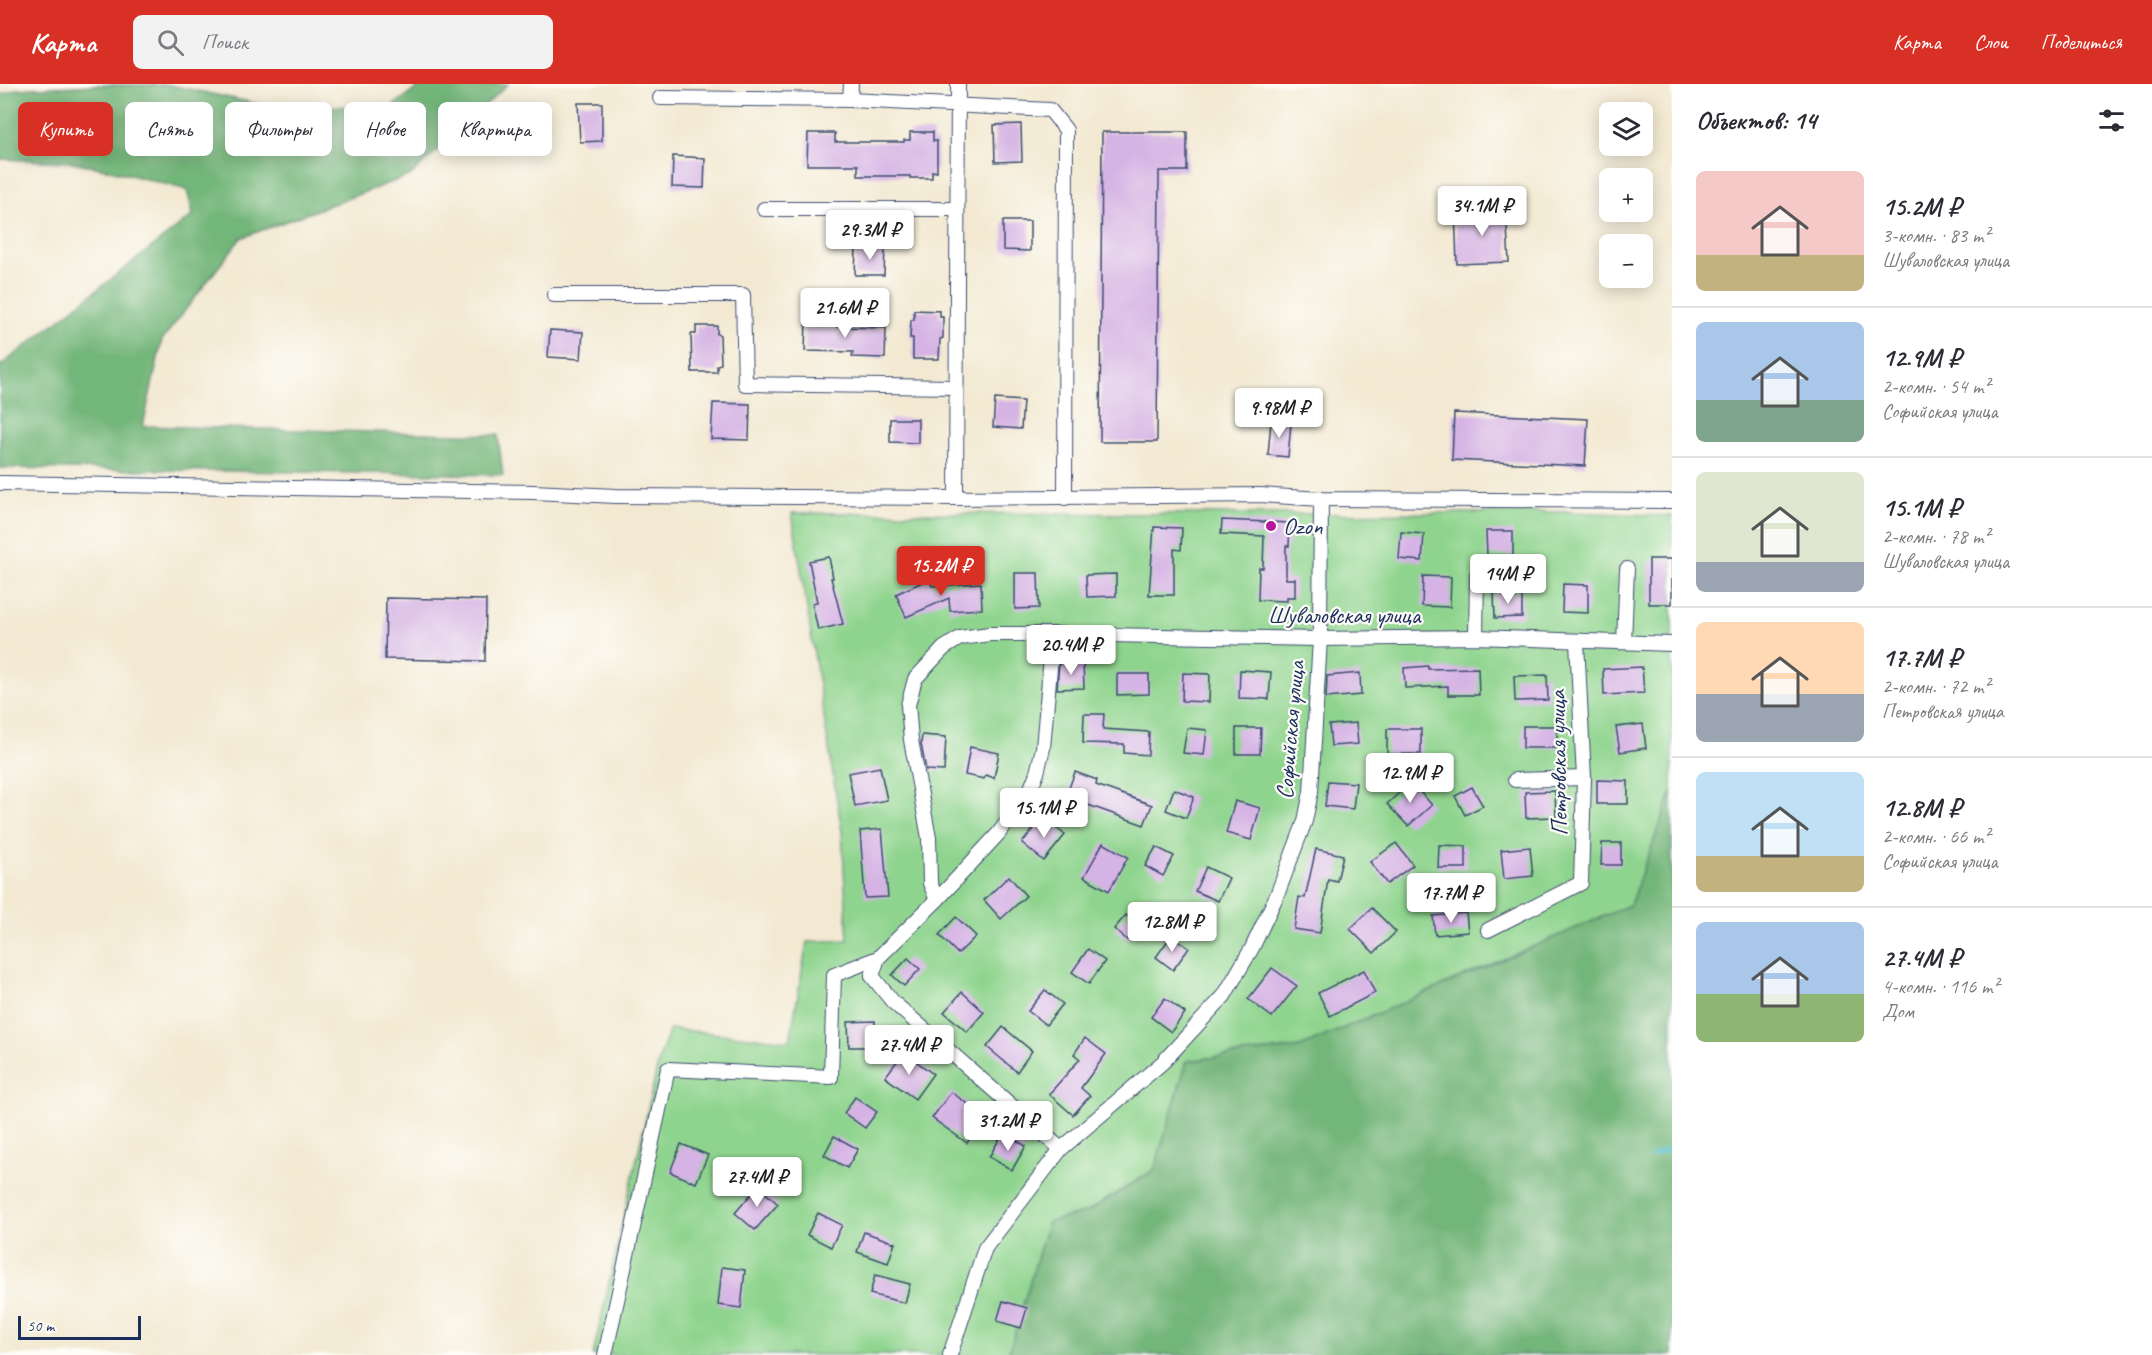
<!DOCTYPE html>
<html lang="ru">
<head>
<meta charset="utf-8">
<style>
	:root { --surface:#fff; --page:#f2f2f3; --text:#2b2b33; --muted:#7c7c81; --line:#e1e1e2; --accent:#d93025 }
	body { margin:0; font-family:Caveat,sans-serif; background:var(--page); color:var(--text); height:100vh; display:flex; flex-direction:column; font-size:22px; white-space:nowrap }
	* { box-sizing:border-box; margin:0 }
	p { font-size:20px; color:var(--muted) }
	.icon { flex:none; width:33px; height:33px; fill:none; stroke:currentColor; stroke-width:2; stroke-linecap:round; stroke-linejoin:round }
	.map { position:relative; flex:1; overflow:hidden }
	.details { display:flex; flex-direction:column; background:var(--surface); width:480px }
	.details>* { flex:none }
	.top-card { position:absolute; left:18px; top:18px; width:570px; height:54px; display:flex; gap:12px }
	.tools { position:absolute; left:1599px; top:18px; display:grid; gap:12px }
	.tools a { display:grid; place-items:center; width:54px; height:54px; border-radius:9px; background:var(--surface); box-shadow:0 3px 15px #0003; font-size:30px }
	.scale { position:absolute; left:18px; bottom:15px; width:123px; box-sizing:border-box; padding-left:6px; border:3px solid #1b2f5e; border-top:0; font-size:16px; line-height:21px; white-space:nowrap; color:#1b2f5e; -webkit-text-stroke:4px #fdfcf7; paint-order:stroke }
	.price { position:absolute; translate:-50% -51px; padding:0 14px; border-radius:6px; background:#fff; color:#222; font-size:20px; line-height:39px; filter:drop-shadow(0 2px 3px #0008) }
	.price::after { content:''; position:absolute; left:50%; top:36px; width:18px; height:14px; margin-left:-9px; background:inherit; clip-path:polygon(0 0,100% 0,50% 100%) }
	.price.selected { background:var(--accent); color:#fff }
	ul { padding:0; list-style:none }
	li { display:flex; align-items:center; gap:18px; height:150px; padding:0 24px }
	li+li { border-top:2px solid var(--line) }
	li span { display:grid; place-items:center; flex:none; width:168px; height:120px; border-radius:9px; color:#555 }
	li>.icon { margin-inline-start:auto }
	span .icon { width:72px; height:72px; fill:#fffc; stroke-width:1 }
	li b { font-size:26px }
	h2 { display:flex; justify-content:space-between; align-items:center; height:72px; padding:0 24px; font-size:26px }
	.chip { padding:0 21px; border-radius:9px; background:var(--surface); box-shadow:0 3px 15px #0003; font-size:21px; line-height:54px }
	.chip.selected { background:var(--accent); color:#fff }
	header { display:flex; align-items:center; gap:36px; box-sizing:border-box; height:84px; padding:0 30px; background:var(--accent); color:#fff }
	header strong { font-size:28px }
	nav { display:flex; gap:33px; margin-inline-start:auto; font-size:21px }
	.search { width:420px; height:54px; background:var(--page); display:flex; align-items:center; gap:15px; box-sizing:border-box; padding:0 21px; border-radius:9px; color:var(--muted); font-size:22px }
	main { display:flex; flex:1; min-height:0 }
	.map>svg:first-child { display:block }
</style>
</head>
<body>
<header>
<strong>Карта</strong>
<div class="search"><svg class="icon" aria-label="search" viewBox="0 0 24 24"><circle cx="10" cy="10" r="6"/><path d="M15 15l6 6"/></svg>Поиск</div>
<nav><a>Карта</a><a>Слои</a><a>Поделиться</a></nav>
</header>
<main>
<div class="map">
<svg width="1672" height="1271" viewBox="0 0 1672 1271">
	<rect width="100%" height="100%" fill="#fdfcf7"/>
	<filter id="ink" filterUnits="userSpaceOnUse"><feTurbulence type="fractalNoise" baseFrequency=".0167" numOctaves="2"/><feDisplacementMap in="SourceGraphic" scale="12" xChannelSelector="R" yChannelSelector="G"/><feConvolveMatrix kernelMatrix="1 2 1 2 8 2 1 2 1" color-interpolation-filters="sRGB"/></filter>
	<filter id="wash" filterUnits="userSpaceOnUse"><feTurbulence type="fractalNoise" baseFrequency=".008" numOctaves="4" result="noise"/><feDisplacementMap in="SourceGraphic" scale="24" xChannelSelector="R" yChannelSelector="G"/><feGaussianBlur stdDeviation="1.35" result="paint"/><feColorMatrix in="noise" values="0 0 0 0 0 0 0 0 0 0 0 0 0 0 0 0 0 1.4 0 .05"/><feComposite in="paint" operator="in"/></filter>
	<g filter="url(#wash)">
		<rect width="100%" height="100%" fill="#f3e9d2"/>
		<polygon fill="#8fd48e" stroke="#558276" stroke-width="1.5" points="1573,428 1672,432 1672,708 1630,821 1300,963 1187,977 1154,1086 1087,1128 1048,1138 1008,1271 593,1271 659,975 670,945 790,957 807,858 848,856 842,748 792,429 1320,430"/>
		<g fill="#73b679" stroke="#47726c" stroke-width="1.5">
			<polygon points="423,0 508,0 411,91 241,154 162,256 143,342 498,351 503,391 0,384 0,282 193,131 187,106 123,89 73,78 0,75 0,11 17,5 97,1 170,1 268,22 391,23"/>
			<polygon points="1672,708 1672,1271 1008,1271 1048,1138 1087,1128 1154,1086 1187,977 1300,963 1630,821"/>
		</g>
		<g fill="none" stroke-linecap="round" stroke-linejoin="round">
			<polyline stroke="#4cbbc1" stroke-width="5" points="1652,1072 1672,1064"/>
		</g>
		<g id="blocks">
			<g fill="#d5b3e4">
				<polygon points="578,19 602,19 602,57 580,58"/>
				<polygon points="1021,40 1022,77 995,78 994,41"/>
				<polygon points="910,48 933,48 933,57 937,57 937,88 932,87 932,94 910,94 910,92 858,92 858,81 807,81 808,49 835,49 835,58 904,58 904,56 910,56"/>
				<polygon points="1102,48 1187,48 1187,87 1159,87 1157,358 1100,358"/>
				<polygon points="673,72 705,74 704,104 672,103"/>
				<polygon points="1506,125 1509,178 1457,180 1455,127"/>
				<polygon points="1003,137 1030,137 1030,167 1003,166"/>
				<polygon points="856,163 885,163 884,191 855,191"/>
				<polygon points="914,226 940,227 940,233 943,233 943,254 940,255 939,275 913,275 913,254 910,254 911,236 914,236"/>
				<polygon points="806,235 837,236 837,243 886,244 885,274 852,273 853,268 805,267"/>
				<polygon points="696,242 717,242 717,250 720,251 721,280 717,281 717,288 692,288 691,250 696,250"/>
				<polygon points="550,246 583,248 581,275 548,273"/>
				<polygon points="995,315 1023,317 1021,345 993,343"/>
				<polygon points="713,319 750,320 749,356 711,355"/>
				<polygon points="1454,329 1588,335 1585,382 1452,376"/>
				<polygon points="890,335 918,335 918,359 890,358"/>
				<polygon points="1271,337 1291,339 1288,373 1268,371"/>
				<polygon points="1222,436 1290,439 1289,462 1286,462 1286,495 1295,495 1295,513 1287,513 1287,517 1258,516 1259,484 1263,484 1264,452 1221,450"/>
				<polygon points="1154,443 1182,444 1181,466 1174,465 1174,511 1149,511"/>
				<polygon points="1486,447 1513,447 1513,471 1487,471"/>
				<polygon points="1401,448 1424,450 1422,477 1399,475"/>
				<polygon points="829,473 833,494 831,494 843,540 818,546 812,519 817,518 809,477"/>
				<rect x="1649" y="475" width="23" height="45"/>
				<polygon points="1015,489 1038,489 1039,524 1015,525"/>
				<polygon points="1116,490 1116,512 1087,513 1086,491"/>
				<polygon points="1423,492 1451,493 1450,523 1422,522"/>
				<polygon points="929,495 932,502 981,499 982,525 950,527 949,514 906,533 896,510"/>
				<polygon points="1563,500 1588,501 1588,529 1562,528"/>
				<polygon points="1494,509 1522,509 1522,533 1495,534"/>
				<polygon points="386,514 486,516 485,577 385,575"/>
				<polygon points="1083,578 1084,604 1057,605 1059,579"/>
				<polygon points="1428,582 1428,585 1478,584 1479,611 1448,611 1448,602 1405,604 1404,584"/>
				<polygon points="1642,583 1644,609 1604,611 1603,585"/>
				<polygon points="1240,586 1271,588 1269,615 1239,614"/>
				<polygon points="1183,589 1210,590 1209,618 1182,617"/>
				<polygon points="1360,589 1361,611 1326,614 1327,592"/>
				<polygon points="1117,590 1149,590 1149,610 1117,611"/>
				<polygon points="1547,591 1548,616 1515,617 1514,592"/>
				<polygon points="1084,630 1104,630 1103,645 1149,648 1148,671 1124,669 1124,660 1083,659"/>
				<polygon points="1356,639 1358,660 1331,662 1329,641"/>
				<polygon points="1643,640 1646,664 1620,668 1616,643"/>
				<rect x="1523" y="642" width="34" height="22"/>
				<polygon points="1187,644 1207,646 1204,671 1183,669"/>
				<polygon points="1236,644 1261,644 1260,670 1236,670"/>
				<rect x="1387" y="645" width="34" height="25"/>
				<polygon points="922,651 946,653 944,687 926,686 921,660"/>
				<polygon points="970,663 999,669 994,694 986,691 984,695 965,691"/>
				<polygon points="880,683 887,716 855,722 848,689"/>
				<polygon points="1075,688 1097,696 1096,701 1152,721 1144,741 1088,721 1085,728 1063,720"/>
				<polygon points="1597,696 1628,697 1628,720 1597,720"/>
				<polygon points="1328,697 1356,699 1353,725 1325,722"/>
				<polygon points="1411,698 1432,721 1408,742 1387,720"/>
				<polygon points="1472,703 1483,722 1465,731 1455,712"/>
				<polygon points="1174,705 1194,713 1186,734 1166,726"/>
				<polygon points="1555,707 1556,733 1526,734 1525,708"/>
				<polygon points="1235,717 1260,724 1251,756 1226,749"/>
				<polygon points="1043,733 1065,751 1044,777 1022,759"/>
				<polygon points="882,745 888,813 865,814 860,747"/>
				<polygon points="1103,759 1128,773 1109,807 1084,793"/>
				<polygon points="1396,759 1413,781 1387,800 1370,778"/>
				<polygon points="1602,759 1621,759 1621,781 1601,781"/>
				<polygon points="1439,761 1466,762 1466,784 1438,784"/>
				<polygon points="1156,763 1174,772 1163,792 1145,782"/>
				<polygon points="1530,763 1533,792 1504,795 1501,766"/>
				<polygon points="1316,765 1343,771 1337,797 1328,795 1320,849 1294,845 1299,813 1305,814"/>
				<polygon points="1206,783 1229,794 1218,817 1195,807"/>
				<polygon points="1009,792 1026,812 1001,835 984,816"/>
				<polygon points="1372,824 1396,848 1374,869 1350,845"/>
				<polygon points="1466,829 1468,848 1435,851 1433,832"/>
				<polygon points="1126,831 1139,842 1127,856 1114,845"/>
				<polygon points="956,833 976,852 958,870 939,851"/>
				<polygon points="1171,852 1189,864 1173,886 1156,873"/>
				<polygon points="1088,865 1105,877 1089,900 1072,888"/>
				<polygon points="908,874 920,885 904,902 892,891"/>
				<polygon points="1272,884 1297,902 1272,933 1248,915"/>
				<polygon points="1364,886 1375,909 1330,932 1318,909"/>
				<polygon points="1045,906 1063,920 1046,941 1028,927"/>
				<polygon points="962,908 984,928 967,948 944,928"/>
				<polygon points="1165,914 1185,929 1171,948 1151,933"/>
				<polygon points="875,937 875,963 849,963 848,938"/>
				<polygon points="1003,943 1032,967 1017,988 987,963"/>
				<polygon points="1085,954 1106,970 1081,1004 1090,1012 1073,1031 1049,1010 1080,975 1074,970"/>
				<polygon points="904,968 933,990 915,1015 885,993"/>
				<polygon points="951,1008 985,1032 967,1059 932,1034"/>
				<polygon points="855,1013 877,1028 865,1044 844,1029"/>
				<polygon points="1003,1049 1026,1062 1012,1086 989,1073"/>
				<polygon points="834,1052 858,1065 847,1084 824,1071"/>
				<polygon points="681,1060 708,1071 696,1099 670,1088"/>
				<polygon points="758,1102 778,1120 755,1146 735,1129"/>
				<polygon points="818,1129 842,1141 831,1163 807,1151"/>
				<polygon points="864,1148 895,1159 888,1179 857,1168"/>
				<polygon points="722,1183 745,1186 741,1224 718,1221"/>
				<polygon points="875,1191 910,1200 905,1219 870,1210"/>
				<polygon points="1003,1217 1027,1224 1021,1244 997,1237"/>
			</g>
		</g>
	</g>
	<g filter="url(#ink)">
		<use href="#blocks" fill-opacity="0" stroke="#3b4b6f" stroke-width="1.5"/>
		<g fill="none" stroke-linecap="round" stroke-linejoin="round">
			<g stroke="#3b4b6f" stroke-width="16">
				<g id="street">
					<polyline points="660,14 850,16 1050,26 1066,46 1065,414"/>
					<polyline points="850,16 851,0"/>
					<polyline points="764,125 957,125"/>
					<polyline points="554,211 743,211 745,300 956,303"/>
					<polyline points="0,399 533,408 616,412 956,414 1260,411 1321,415 1672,417"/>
					<polyline points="956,414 958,0"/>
					<polyline points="1053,550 1043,664 1037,689 1029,709 998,750 937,816 878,874 872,892 893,918 1061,1065"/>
					<polyline points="1476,553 1477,491"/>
					<polyline points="1624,558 1627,485"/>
					<polyline points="1515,696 1584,694"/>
					<polyline points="937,816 930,799 929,754 911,656 908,621 915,595 944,564 960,554 990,550 1053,550 1320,555 1476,553 1672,560"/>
					<polyline points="1488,846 1581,799 1584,694 1577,558"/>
					<polyline points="605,1271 668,985 831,993 834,891 878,874"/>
					<polyline points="950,1271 985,1164 1061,1065 1163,978 1224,912 1252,864 1277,811 1305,737 1311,708 1320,555 1321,415"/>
				</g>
			</g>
			<use href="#street" stroke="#fff" stroke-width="14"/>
		</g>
	</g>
	<circle fill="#b5179e" stroke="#fdfcf7" stroke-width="2" cx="1271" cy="442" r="6"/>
	<g text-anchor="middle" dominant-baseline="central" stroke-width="4.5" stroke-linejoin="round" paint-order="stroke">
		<g font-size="24" fill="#1b2f5e" stroke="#fdfcf7" text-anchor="start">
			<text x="1283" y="442">Ozon</text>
		</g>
		<g font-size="24" fill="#1b2f5e" stroke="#fdfcf7">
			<text x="1344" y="531">Шуваловская улица</text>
			<text transform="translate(1290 646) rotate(-85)">Софийская улица</text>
			<text transform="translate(1558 679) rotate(-91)">Петровская улица</text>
		</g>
	</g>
</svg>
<div class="tools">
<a><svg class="icon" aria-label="layers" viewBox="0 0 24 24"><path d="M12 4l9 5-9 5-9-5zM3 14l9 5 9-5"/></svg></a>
<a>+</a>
<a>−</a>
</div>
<div class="scale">50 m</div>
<b class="price" style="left:1482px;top:153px">34.1M ₽</b>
<b class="price" style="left:870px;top:177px">29.3M ₽</b>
<b class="price" style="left:845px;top:255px">21.6M ₽</b>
<b class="price" style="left:1279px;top:355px">9.98M ₽</b>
<b class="price selected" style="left:941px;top:513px">15.2M ₽</b>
<b class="price" style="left:1508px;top:521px">14M ₽</b>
<b class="price" style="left:1071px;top:592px">20.4M ₽</b>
<b class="price" style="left:1410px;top:720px">12.9M ₽</b>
<b class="price" style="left:1044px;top:755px">15.1M ₽</b>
<b class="price" style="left:1451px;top:840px">17.7M ₽</b>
<b class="price" style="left:1172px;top:869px">12.8M ₽</b>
<b class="price" style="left:909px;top:992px">27.4M ₽</b>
<b class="price" style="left:1008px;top:1068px">31.2M ₽</b>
<b class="price" style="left:757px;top:1124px">27.4M ₽</b>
<div class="top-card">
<a class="chip selected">Купить</a>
<a class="chip">Снять</a>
<a class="chip">Фильтры</a>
<a class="chip">Новое</a>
<a class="chip">Квартира</a>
</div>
</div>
<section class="details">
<h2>Объектов: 14<svg class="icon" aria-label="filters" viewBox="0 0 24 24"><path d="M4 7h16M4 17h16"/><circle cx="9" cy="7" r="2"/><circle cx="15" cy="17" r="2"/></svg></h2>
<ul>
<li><span style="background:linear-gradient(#f6c9c9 70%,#c2b280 0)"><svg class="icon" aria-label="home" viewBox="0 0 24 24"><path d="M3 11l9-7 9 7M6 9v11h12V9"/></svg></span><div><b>15.2M ₽</b><p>3-комн. · 83 m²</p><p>Шуваловская улица</p></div></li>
<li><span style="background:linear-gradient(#a9c7e8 65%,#7fa58c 0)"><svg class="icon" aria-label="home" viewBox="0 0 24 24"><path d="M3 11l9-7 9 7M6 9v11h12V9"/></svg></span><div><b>12.9M ₽</b><p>2-комн. · 54 m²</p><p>Софийская улица</p></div></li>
<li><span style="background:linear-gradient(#dfe7d0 75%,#9aa5b1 0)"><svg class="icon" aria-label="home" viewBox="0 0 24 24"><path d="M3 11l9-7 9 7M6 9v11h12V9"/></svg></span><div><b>15.1M ₽</b><p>2-комн. · 78 m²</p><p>Шуваловская улица</p></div></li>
<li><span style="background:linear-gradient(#ffd9b3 60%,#9aa5b1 0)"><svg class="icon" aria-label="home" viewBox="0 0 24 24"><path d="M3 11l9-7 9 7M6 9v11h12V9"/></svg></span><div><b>17.7M ₽</b><p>2-комн. · 72 m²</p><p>Петровская улица</p></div></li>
<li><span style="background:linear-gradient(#bfe0f5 70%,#c2b280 0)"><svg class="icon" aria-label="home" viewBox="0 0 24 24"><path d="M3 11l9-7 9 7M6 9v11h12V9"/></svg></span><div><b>12.8M ₽</b><p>2-комн. · 66 m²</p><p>Софийская улица</p></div></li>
<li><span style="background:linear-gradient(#a9c7e8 60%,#8fb573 0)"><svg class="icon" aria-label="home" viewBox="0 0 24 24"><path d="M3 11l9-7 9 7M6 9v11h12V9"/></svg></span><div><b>27.4M ₽</b><p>4-комн. · 116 m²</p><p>Дом</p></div></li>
</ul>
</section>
</main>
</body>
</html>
